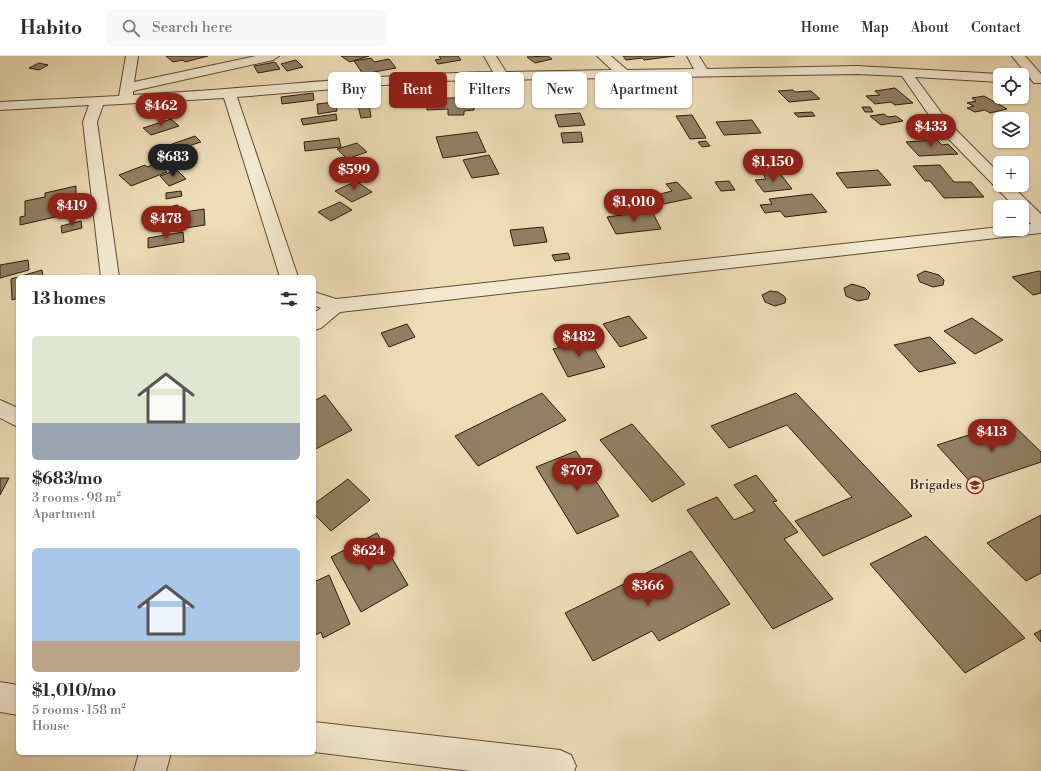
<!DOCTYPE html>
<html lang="en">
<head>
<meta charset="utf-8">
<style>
	:root { --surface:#fff; --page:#f7f7f7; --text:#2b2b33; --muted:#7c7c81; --line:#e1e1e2; --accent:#8f2418 }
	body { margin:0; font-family:"Libre Bodoni",serif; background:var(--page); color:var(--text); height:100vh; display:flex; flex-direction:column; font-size:15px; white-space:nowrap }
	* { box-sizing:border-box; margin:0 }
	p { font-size:13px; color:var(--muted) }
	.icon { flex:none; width:22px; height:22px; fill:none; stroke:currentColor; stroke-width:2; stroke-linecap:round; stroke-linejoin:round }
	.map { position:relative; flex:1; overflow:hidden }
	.sheet { position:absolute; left:16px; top:219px; width:300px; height:480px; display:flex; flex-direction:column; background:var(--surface); border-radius:6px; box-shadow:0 1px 3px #0004 }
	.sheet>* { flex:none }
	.top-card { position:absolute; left:328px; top:16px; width:380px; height:36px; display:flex; gap:8px }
	.tools { position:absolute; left:993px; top:12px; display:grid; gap:8px }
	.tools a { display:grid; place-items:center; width:36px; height:36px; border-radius:6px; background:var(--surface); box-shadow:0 1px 3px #0004; font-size:20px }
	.price { position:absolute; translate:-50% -34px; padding:0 9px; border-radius:14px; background:var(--accent); color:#fff; font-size:13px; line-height:26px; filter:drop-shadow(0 1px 2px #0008) }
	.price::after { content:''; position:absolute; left:50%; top:24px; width:12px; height:9px; margin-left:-6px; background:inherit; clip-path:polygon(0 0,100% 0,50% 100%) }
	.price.selected { background:#222; color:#fff }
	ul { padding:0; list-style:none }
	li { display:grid; align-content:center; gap:8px; height:212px; padding:0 16px }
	li span { display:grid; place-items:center; height:124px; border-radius:6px; color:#555 }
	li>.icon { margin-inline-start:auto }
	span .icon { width:72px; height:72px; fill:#fffc; stroke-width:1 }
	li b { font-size:17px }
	h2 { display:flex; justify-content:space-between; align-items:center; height:48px; padding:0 16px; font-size:17px }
	.tag { padding:0 14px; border-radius:6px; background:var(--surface); box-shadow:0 1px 3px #0004; font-size:14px; line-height:36px }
	.tag.selected { background:var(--accent); color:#fff }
	header { display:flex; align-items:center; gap:24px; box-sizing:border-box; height:56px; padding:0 20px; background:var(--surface); border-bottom:1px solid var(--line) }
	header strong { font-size:19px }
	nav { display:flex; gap:22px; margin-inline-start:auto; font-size:14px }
	.search { width:280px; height:36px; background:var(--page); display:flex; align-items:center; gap:10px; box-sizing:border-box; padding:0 14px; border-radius:6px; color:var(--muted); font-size:15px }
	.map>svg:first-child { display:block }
</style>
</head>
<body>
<header>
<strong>Habito</strong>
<div class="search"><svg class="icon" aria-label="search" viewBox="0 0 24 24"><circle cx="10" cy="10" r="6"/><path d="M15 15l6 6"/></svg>Search here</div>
<nav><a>Home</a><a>Map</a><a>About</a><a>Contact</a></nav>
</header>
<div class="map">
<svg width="1041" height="715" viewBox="0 0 1041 715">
	<rect width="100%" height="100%" fill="#edddb7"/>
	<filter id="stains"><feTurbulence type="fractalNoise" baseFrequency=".005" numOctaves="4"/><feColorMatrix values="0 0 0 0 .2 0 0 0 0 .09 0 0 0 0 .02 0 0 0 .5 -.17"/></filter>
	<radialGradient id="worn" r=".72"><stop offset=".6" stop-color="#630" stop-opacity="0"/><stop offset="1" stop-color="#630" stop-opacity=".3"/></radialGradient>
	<g fill="#927f64" stroke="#301a0b">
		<polygon points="166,0 208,0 185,6 183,4 173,6"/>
		<polygon points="341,0 369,0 350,6"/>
		<polygon points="439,0 458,0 461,4 438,8 435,4 441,3"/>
		<polygon points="548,0 552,3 535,7 527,1"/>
		<polygon points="623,0 675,0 644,4 642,2 626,4"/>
		<polygon points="371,2 374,6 389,3 396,12 363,18 354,5"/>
		<polygon points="296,4 303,11 287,15 281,8"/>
		<polygon points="275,6 280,13 258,17 254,10"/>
		<polygon points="39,7 48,9 39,14 29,12"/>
		<polygon points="413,30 429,30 428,37 411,37"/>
		<polygon points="895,32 913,47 895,49 891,46 875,48 866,40 880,39 875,35"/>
		<polygon points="793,34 795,36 811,35 820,43 789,46 778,35"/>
		<polygon points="313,37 314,44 282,48 281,41"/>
		<polygon points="984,40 1007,53 990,57 985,54 975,56 967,52 974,50 967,47 976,45 972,42"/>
		<polygon points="474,41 474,54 464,55 464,59 448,59 448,53 427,54 427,43"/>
		<polygon points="335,46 337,55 318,58 317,48"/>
		<polygon points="369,48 371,61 361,62 358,50"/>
		<polygon points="862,51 870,51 873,56 865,56"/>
		<polygon points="812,56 815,60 798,61 794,57"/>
		<polygon points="580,57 585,69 559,71 555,59"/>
		<polygon points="336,58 337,64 303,69 301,63"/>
		<polygon points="884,58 888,61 896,60 903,65 881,69 870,60"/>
		<polygon points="692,59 706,82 690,83 676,60"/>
		<polygon points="171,63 179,70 151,79 143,72"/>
		<polygon points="752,64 761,77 724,79 716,66"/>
		<polygon points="477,76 486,96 443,102 436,81"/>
		<polygon points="581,76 583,86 563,87 561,77"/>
		<polygon points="195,80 201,86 166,97 161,92"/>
		<polygon points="339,82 341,91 305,95 304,86"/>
		<polygon points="937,84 942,89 948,88 958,98 919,100 906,86"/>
		<polygon points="706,85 710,90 702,91 698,86"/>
		<polygon points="357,87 367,96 347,103 337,93"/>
		<polygon points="489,99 499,118 472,122 463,104"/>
		<polygon points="157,107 167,116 131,130 119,119 145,109 147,111"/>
		<polygon points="940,109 954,126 971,126 984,141 944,142 930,125 925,125 913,110"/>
		<polygon points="177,114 186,123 169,130 160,120"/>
		<polygon points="878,114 891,129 847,132 836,117"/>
		<polygon points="779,116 792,133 764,136 755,124 766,123 763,118"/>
		<polygon points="356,125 372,136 352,146 335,135"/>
		<polygon points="729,125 735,134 721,135 715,126"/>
		<polygon points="677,126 692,142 664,148 656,139 672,135 666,128"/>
		<polygon points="76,130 76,139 64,142 64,159 20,169 20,161 25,160 25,145 45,141 45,137"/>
		<polygon points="181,135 182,140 166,143 166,137"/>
		<polygon points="812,138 827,156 785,161 780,155 765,157 760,149 772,148 769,143"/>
		<polygon points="340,146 352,154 331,165 318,156"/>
		<polygon points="178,149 179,156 159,160 159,153"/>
		<polygon points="204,153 205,169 179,173 179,157"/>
		<polygon points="652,155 661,173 616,178 607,161"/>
		<polygon points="81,165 82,172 62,177 61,170"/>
		<polygon points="543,171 547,186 514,190 510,174"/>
		<polygon points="183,176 184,186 148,192 148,182"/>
		<polygon points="568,197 570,203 555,205 552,199"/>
		<polygon points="28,204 29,214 0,222 0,209"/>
		<polygon points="42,214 43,221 18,221"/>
		<polygon points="925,215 939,219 944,224 943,229 933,231 920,226 917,219"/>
		<polygon points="1039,215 1041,216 1041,237 1033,239 1012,221"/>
		<polygon points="18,221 18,242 12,244 11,223"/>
		<polygon points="852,228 865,232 870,237 868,243 858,245 846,240 844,232"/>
		<polygon points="770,235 778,236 784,240 786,243 785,247 775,250 765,246 762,239"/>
		<polygon points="629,260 647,282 620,291 603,268"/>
		<polygon points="972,262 1003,284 975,298 944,275"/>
		<polygon points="407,268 415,281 389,291 381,277"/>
		<polygon points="930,281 956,307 919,316 894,289"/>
		<polygon points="589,284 605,311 568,321 553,293"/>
		<polygon points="542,337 566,364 478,410 455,380"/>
		<polygon points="796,337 912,460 823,500 795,465 852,441 787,369 729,392 711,370"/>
		<polygon points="325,339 352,374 314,394 314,345"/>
		<polygon points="1010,366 1041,396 1041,406 973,429 937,389"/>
		<polygon points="632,368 685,428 652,446 600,384"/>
		<polygon points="576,395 619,460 577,478 536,411"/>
		<polygon points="756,419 777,445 773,446 798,476 784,483 833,543 773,573 687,454 717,441 734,464 755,455 734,429"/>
		<polygon points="0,422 9,422 0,439"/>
		<polygon points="348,423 370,444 331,475 314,458 314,448"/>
		<polygon points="1041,459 1041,517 1026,525 987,487"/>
		<polygon points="377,477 408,529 361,556 331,501"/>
		<polygon points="926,480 1025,582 965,617 870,508"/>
		<polygon points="691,495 730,548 659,585 652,575 593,605 565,557"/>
		<polygon points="329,519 350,568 323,582 321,576 314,580 314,526"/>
		<polygon points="1041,574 1041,586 1034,578"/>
	</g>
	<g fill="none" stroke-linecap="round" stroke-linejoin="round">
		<g stroke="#5f4b36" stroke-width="2">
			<g id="street">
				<path d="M126 0H138L134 26 256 0H279L273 4 133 35V39C253 33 373 18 493 16L484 0H496L506 16 612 14 597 0H611L627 14 694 13 687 0H699L707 13 857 10 1000 18 1004 19H1000V26L915 21 948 66 1000 118V129H1011L1041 158V177L340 256 321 272 314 274V257L321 252 314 249V236L336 243 1000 171V173H1022V169L1031 168 1022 158V151H1015L938 72 902 20 857 18 433 25 237 41 298 221H280L224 42 103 49 97 66 119 221H101L83 66 89 49 0 54V46L119 40Z"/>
				<polygon points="1012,0 1025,0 1041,18 1041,27 1034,27"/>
				<polygon points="0,344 18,352 18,371 0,362"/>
				<polygon points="0,626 18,629 18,659 0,656"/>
				<polygon points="314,666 560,694 571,699 576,710 574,715 470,715 314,696"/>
				<polygon points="139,697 171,697 166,715 134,715"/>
			</g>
		</g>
		<use href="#street" fill="#f3e9d0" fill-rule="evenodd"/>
	</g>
	<defs>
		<g id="school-ring" transform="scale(0.9)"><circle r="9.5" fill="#f3e9d0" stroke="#8f2418" stroke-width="1.5"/><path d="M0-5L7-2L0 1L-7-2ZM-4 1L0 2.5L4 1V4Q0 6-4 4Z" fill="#8f2418"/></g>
	</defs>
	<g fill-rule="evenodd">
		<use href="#school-ring" x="975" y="429"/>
	</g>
	<g text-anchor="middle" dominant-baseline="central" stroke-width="3" stroke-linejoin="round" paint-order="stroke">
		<g font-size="13" fill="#301a0b" stroke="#f3e9d0" text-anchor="end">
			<text x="962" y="429">Brigades</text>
		</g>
	</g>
	<rect width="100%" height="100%" filter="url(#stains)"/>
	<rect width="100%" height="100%" fill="url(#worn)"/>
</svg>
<div class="tools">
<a><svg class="icon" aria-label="locate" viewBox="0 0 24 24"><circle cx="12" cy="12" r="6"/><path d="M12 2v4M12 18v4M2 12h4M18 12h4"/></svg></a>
<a><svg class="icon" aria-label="layers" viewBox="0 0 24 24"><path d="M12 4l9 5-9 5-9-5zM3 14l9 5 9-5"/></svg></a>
<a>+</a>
<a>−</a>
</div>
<b class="price" style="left:161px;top:71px">$462</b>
<b class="price" style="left:931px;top:92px">$433</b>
<b class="price selected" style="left:173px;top:122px">$683</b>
<b class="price" style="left:773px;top:127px">$1,150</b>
<b class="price" style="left:354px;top:135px">$599</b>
<b class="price" style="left:634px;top:167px">$1,010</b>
<b class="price" style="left:72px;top:171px">$419</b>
<b class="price" style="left:166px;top:184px">$478</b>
<b class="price" style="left:579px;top:302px">$482</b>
<b class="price" style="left:992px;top:397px">$413</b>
<b class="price" style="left:577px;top:436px">$707</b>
<b class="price" style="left:369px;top:516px">$624</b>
<b class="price" style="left:648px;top:551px">$366</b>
<div class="top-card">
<a class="tag">Buy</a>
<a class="tag selected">Rent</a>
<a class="tag">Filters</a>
<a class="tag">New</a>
<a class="tag">Apartment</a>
</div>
<section class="sheet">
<h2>13 homes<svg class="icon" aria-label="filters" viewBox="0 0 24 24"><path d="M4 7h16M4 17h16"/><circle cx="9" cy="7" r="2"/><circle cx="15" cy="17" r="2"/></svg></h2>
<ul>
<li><span style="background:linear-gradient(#dfe7d0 70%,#9aa5b1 0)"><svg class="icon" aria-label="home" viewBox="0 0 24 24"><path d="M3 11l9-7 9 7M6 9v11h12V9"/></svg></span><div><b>$683/mo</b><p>3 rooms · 98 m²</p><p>Apartment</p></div></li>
<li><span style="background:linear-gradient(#a9c7e8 75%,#b9a48a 0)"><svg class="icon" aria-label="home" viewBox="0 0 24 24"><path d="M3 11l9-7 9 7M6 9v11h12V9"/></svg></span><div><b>$1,010/mo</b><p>5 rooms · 158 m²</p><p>House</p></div></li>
</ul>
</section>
</div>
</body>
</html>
